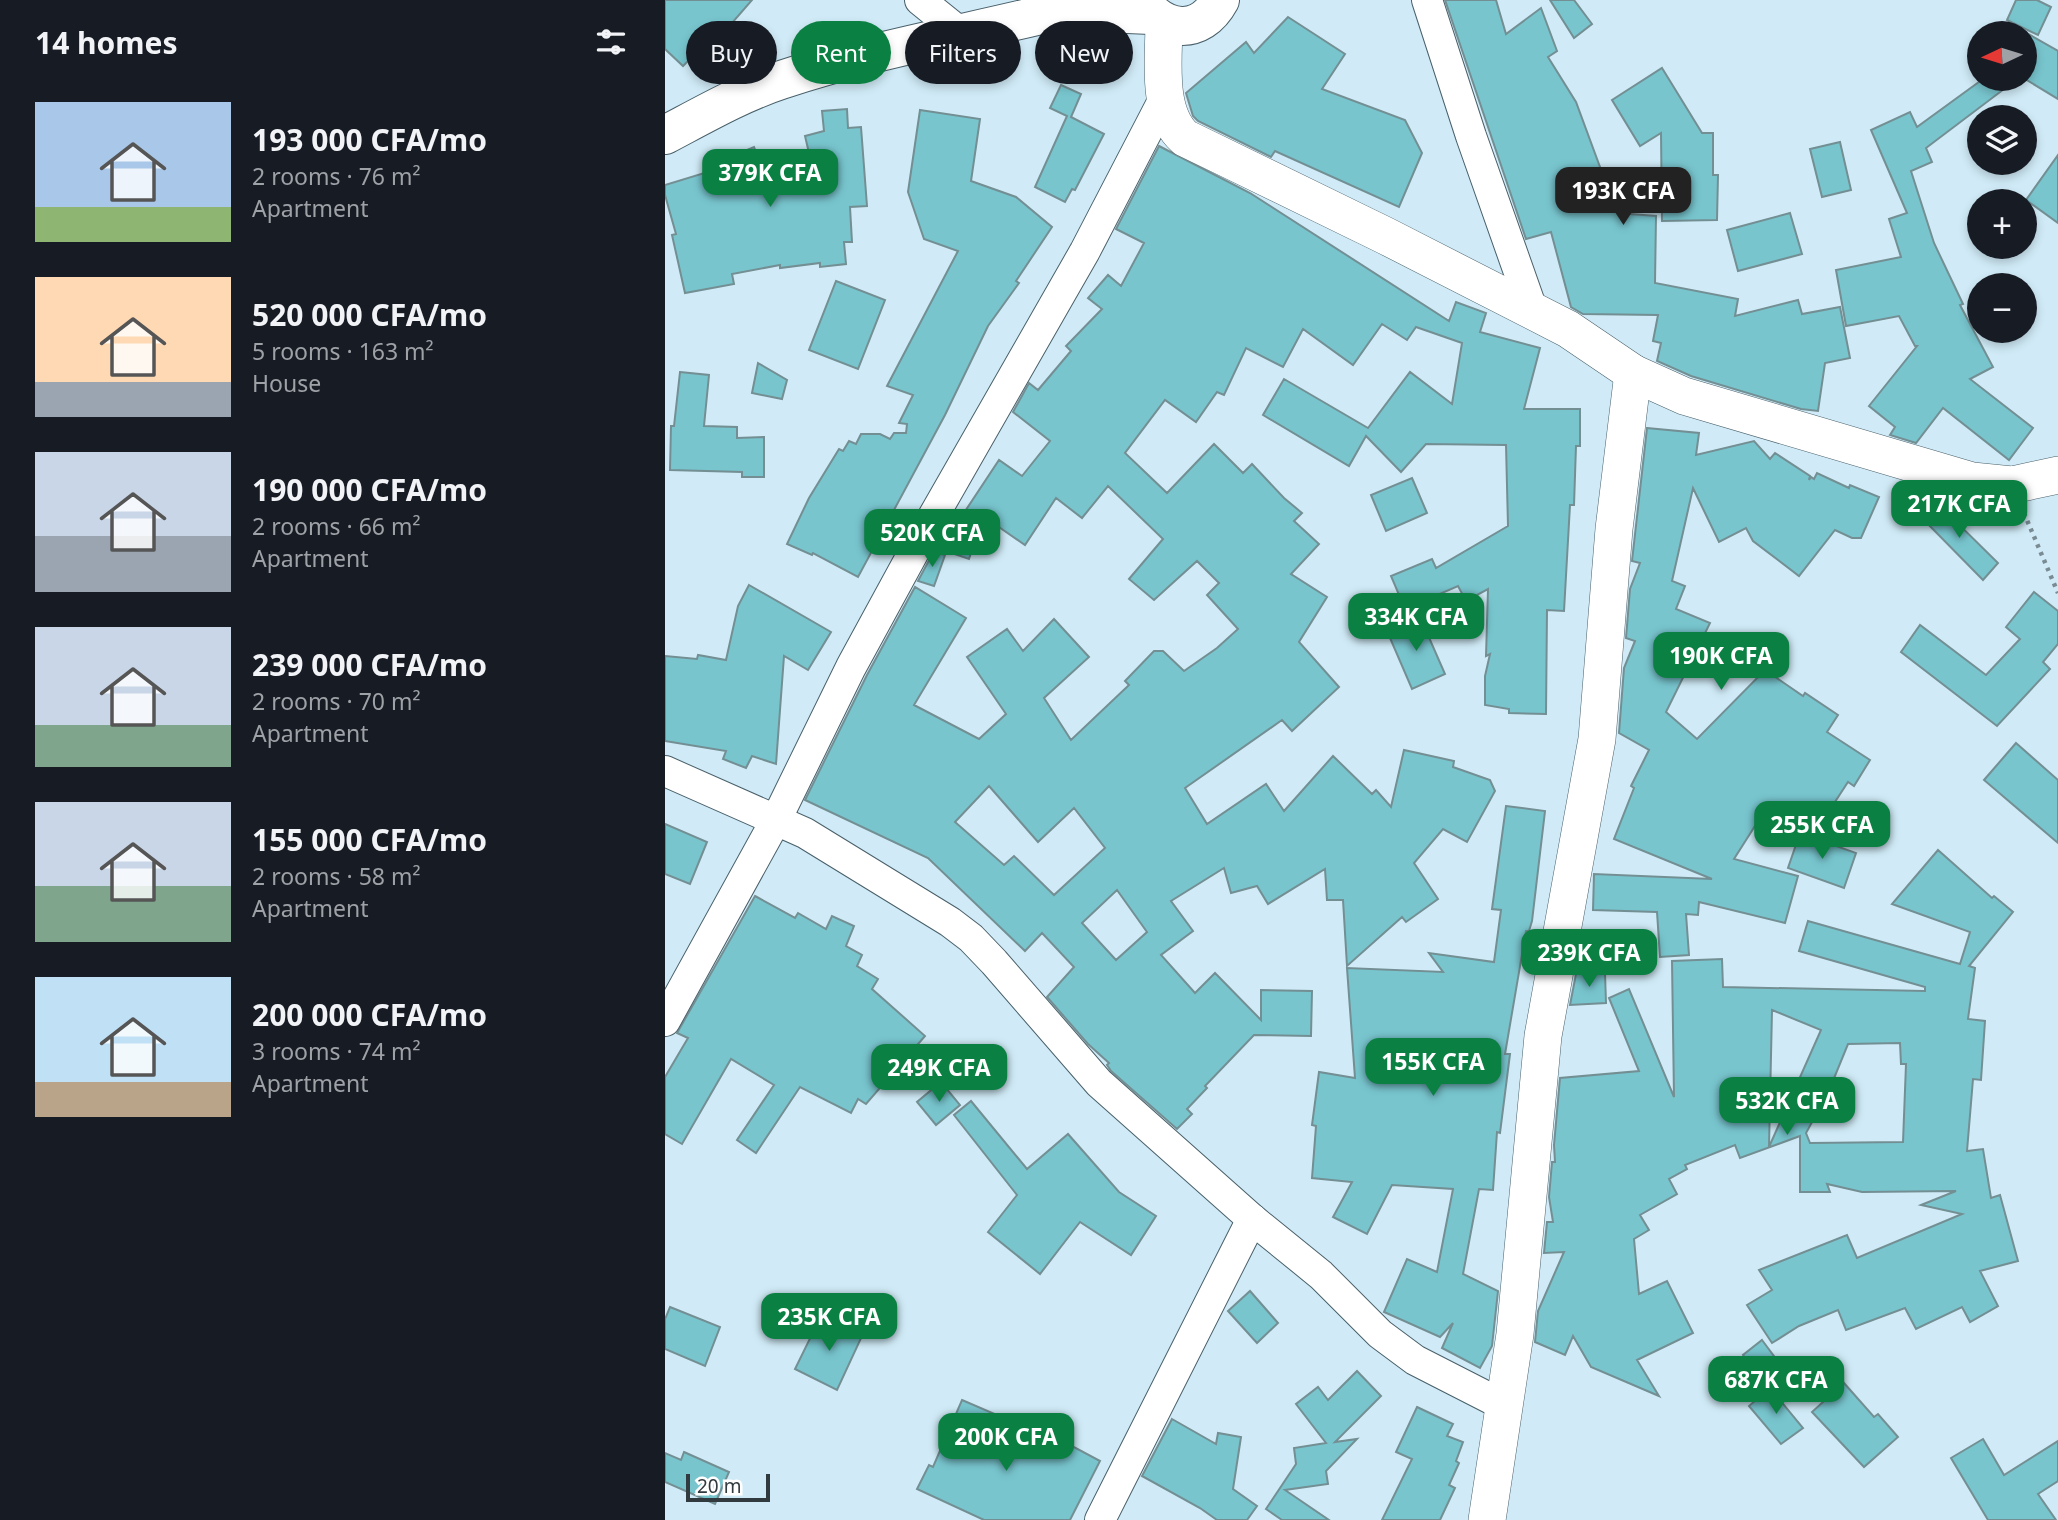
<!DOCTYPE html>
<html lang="en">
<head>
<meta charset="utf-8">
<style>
	:root { --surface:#171b24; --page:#20242c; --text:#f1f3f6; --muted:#9ea1a6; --accent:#0b8043 }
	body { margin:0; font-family:"Noto Sans",sans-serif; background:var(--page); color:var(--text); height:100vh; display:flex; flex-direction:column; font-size:26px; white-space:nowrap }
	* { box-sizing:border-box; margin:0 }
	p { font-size:23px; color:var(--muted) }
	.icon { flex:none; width:38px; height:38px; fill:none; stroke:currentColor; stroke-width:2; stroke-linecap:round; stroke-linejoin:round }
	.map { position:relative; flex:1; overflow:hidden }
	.side { display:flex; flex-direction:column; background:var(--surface); width:665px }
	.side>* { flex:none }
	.top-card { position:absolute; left:21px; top:21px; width:665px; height:63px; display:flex; gap:14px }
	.needle { width:46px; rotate:266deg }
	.controls { position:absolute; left:1302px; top:21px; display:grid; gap:14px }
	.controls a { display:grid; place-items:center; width:70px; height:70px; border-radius:50%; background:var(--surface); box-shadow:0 4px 10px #0003; font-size:35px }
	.scale { position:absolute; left:21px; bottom:18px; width:84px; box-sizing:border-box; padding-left:7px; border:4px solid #303a3f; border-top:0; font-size:19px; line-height:24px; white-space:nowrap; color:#303a3f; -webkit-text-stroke:5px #fff; paint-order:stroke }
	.price { position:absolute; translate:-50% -60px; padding:0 16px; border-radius:14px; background:var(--accent); color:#fff; font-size:23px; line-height:46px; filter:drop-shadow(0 2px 4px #0008) }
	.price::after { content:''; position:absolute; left:50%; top:42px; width:21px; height:16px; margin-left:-10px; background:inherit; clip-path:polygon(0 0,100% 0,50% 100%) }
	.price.on { background:#222; color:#fff }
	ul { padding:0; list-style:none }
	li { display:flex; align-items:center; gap:21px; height:175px; padding:0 35px }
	li span { display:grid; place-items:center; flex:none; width:196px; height:140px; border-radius:0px; color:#555 }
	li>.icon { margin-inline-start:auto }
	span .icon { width:84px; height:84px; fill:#fffc; stroke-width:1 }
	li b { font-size:30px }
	h2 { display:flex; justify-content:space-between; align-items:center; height:84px; padding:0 35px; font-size:30px }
	.pill { padding:0 24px; border-radius:32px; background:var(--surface); box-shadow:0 4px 10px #0003; font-size:24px; line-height:63px }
	.pill.on { background:var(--accent); color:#fff }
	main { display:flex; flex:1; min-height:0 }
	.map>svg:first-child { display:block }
</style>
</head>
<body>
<main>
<section class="side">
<h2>14 homes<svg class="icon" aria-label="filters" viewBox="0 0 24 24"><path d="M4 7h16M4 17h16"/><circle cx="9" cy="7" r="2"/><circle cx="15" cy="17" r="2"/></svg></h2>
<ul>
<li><span style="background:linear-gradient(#a9c7e8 75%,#8fb573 0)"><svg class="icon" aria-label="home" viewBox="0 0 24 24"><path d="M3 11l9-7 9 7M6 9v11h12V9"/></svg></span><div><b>193 000 CFA/mo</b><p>2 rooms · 76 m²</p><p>Apartment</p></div></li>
<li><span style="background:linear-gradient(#ffd9b3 75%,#9aa5b1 0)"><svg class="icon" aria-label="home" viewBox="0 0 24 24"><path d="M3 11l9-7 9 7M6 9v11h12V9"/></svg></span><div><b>520 000 CFA/mo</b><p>5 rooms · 163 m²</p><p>House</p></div></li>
<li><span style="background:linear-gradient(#c9d6e8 60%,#9aa5b1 0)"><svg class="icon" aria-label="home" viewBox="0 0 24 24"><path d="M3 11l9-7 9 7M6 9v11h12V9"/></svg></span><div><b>190 000 CFA/mo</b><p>2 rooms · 66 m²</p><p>Apartment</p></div></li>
<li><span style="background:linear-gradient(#c9d6e8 70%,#7fa58c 0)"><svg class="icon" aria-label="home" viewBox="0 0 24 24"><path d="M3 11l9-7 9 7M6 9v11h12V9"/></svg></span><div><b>239 000 CFA/mo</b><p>2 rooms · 70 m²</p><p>Apartment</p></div></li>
<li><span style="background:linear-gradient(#c9d6e8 60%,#7fa58c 0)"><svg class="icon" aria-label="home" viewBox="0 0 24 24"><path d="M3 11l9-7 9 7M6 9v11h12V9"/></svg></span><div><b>155 000 CFA/mo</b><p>2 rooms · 58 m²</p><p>Apartment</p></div></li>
<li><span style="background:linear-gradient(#bfe0f5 75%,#b9a48a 0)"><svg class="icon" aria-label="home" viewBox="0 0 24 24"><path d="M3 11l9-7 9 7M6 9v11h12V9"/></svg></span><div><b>200 000 CFA/mo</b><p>3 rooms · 74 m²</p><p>Apartment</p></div></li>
</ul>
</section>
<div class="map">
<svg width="1393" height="1520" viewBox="0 0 1393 1520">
	<rect width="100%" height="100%" fill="#d0ebf7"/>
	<g fill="#78c5ce" stroke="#738f93" stroke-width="2" fill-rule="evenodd">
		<polygon points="0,0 87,0 33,62 27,57 18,66 0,49"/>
		<polygon points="780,0 831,0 841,34 876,8 892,51 883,57 911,102 952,213 991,216 990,283 1073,299 1070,316 1133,300 1137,314 1175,307 1185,358 1160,363 1153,411 1136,409 1026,376 992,361 996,343 988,341 993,315 918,314 906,307 886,232 861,239"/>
		<polygon points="885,0 909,0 927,24 909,38"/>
		<polygon points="1351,0 1372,0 1386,7 1373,35 1342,20"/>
		<polygon points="623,17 680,54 657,89 740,120 757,153 734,207 610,151 606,157 533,121 528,116 521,93 581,42 589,53"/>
		<polygon points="1360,32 1393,51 1393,99 1360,79"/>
		<polygon points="997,68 1037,133 1048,133 1048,175 1053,175 1052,220 997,221 996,133 975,146 947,100"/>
		<polygon points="1318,79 1351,80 1261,148 1267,162 1246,171 1269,243 1298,304 1295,305 1328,367 1305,379 1368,428 1344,460 1278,408 1251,443 1225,435 1230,427 1204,406 1252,346 1250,346 1234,316 1181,326 1171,270 1236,257 1224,219 1242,213 1206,130 1245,112 1252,127"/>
		<polygon points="396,85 416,94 406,117 439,134 410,190 407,189 400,202 370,187 402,116 385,108"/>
		<polygon points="182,109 183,128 196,127 202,206 185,207 187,242 179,242 181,264 155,267 155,263 115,268 115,265 67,274 69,284 20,293 7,235 11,234 0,195 0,185 56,168 53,162 89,147 95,162 144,153 140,136 159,131 157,111"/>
		<polygon points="255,110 315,119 306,181 351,197 387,227 351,281 354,283 323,326 280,415 193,577 148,553 147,555 122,544 144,498 174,449 178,451 184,441 191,444 196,434 215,434 225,439 229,433 241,433 242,424 234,423 248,395 222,386 293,251 259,239 243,192"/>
		<polygon points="1175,142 1186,190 1157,197 1145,149"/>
		<path d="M494 146 585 193 784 321 791 302 821 313 815 332 875 348 859 409H915V446H911L909 505H905L899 611 882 610 881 714 844 713V709L820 705V676L825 654 821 656 823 589 801 601 793 586 740 609 726 576 767 559 771 568 843 526 841 445 761 444 736 472 701 436 684 466 598 415 619 379 703 428 745 372 787 404 797 343 751 327 742 340 717 324 688 365 638 329 618 367 581 348 559 395 552 392 531 422 500 400 460 453 502 493 549 444 578 473 587 464 619 498 637 513 629 521 654 544 626 574 662 597 634 642 674 687 627 731 617 720 520 788 542 824 601 784 619 811 668 756 707 794 711 790 726 807 739 750 789 761 788 767 825 780 830 791 802 842 778 829 749 863 773 899 741 922 737 917 682 966 678 900H662L660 869 603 904 592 886 566 893 559 868 506 901 528 931 496 955 530 993 550 973 596 1020V990L647 991 646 1036 589 1035 540 1086 542 1088 522 1109 527 1114 512 1129 446 1071 442 1065 444 1063 423 1044 382 997 409 967 377 933 360 951 263 858 140 800 202 675 250 587 301 618 249 705 314 739 341 714 302 657 342 629 358 651 389 619 424 657 379 698 406 740 464 685 460 681 489 651H498L519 671 552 648 573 629 542 595 554 583 532 561 489 600 464 579 498 539 443 486 417 518 391 498 360 545 318 516 304 559 275 549 334 460 357 476 385 441 348 412 364 383 373 390 406 351 401 346 437 309 423 298 443 275 456 286 479 243 451 229ZM324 786 373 842 409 808 440 848 389 895 349 856 339 865 290 822ZM452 890 482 932 451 960 417 923Z"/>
		<polygon points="1393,155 1393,223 1361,200"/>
		<polygon points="1125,213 1137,254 1073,271 1062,230"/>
		<polygon points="171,281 220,300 193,369 144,350"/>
		<polygon points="93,363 122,380 117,399 87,393"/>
		<polygon points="15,372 44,375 39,426 72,427 72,438 99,437 99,477 77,477 77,472 5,470 6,426 9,426"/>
		<polygon points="982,428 1034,433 1031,455 1089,441 1105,459 1110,453 1145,476 1144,480 1146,477 1149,479 1152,473 1184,488 1185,485 1214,497 1196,538 1187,538 1170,530 1134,576 1088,541 1081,528 1054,542 1028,488 1007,581 1020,586 1011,609 1045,623 1001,712 1032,739 1100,670 1138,696 1140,693 1173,715 1162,732 1205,760 1189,786 1183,782 1149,834 1104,804 1069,859 1133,876 1120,923 1034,902 1033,915 1021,914 1024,955 995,957 992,912 928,910 929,874 1047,879 949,839 969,788 966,786 984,750 954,733 959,668 970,641 961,638 965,589 975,563 967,561"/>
		<polygon points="747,478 762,513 721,531 706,495"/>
		<polygon points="1270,501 1333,563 1318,580 1254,515"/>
		<polygon points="269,551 280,555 269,586 253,581"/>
		<polygon points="84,585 166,632 143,670 119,656 111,764 87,756 81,768 58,759 61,751 0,741 0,656 32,659 33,655 61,660 73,606"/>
		<polygon points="1369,592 1393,611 1393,644 1378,662 1385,669 1332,726 1236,652 1255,625 1321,675 1355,639 1341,627"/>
		<polygon points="755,617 780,674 747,689 722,631"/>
		<polygon points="1351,743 1393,780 1393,843 1319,780"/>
		<polygon points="841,806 880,811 867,921 864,931 861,931 840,1054 845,1054 835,1133 832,1132 828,1190 814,1189 798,1274 833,1291 827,1346 815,1368 777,1348 788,1323 775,1337 719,1312 742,1259 772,1272 788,1189 727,1185 702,1234 668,1217 687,1182 647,1178 651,1126 647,1125 654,1072 690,1078 682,968 778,972 764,953 829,962 836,910 827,909"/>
		<polygon points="0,824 42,842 25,884 0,874"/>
		<polygon points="1135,833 1191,853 1179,888 1123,868"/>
		<path d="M1273 850 1327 898 1329 896 1348 912 1304 966 1310 968 1303 1019 1320 1021 1316 1080 1308 1079 1302 1151 1318 1149 1326 1198 1335 1195 1353 1261 1315 1271 1333 1306 1305 1322 1297 1307 1251 1329 1240 1308 1181 1330 1173 1310 1134 1326 1107 1343 1082 1305 1107 1290 1094 1270 1182 1235 1192 1258 1297 1214 1256 1205 1291 1191 1197 1192 1162 1184 1165 1192H1135V1136L1075 1158 1070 1145 1020 1165 1022 1169 1004 1179 1012 1194 975 1215 984 1230 969 1239 974 1294 1002 1281 1028 1333 972 1360 994 1396 926 1367 908 1336 900 1355 870 1342 873 1311 899 1252 879 1253 882 1222H888L884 1197 887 1162H890L889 1145 895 1078 974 1071 944 998 964 989 1009 1097 1007 961 1057 959 1058 987 1260 991V987L1134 951 1143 921 1295 964 1305 932 1227 904ZM1107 1010 1156 1030 1104 1147ZM1235 1043 1236 1064H1241L1238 1142 1145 1143 1141 1133 1163 1093 1183 1044Z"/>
		<polygon points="90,896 130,918 133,913 161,929 167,916 189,926 181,946 197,955 192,966 213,979 207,989 260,1036 201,1104 193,1099 186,1113 135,1087 91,1153 72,1140 109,1085 66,1059 17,1144 0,1134 0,1077 23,1038 12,1033"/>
		<polygon points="940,973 941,1003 905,1005 911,974"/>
		<polygon points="276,1082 295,1105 271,1125 252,1102"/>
		<polygon points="306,1101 362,1169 403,1134 454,1192 491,1216 466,1255 415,1222 375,1274 323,1232 352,1195 289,1115"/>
		<polygon points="585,1291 613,1323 592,1343 563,1311"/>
		<polygon points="5,1307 55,1327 40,1366 0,1349 0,1319"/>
		<polygon points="156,1316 197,1336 172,1390 130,1369"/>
		<polygon points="1097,1340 1120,1371 1102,1385 1078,1355"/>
		<polygon points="692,1371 716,1396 670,1442 692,1439 661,1471 663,1484 620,1490 664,1520 617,1520 601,1509 631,1464 629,1448 661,1443 631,1404 653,1387 663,1400"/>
		<polygon points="1179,1383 1209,1417 1213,1414 1233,1437 1199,1467 1147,1412"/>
		<polygon points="1105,1388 1138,1428 1116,1444 1084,1406"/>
		<polygon points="297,1400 332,1415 327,1427 389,1454 396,1440 435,1461 405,1520 319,1520 252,1489 264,1465 268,1467"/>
		<polygon points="752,1407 788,1424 782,1436 798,1442 791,1461 794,1463 784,1485 790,1488 775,1520 717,1520 747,1459 731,1452"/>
		<polygon points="507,1419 551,1444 553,1433 576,1437 568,1489 592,1506 582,1520 552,1520 535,1508 477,1476"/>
		<polygon points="1318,1439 1339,1475 1393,1441 1393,1481 1373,1494 1391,1520 1323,1520 1286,1458"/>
		<polygon points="19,1452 64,1472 50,1504 0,1482 0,1453 16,1460"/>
	</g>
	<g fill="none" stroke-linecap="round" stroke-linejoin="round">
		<g stroke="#49606a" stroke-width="32">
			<g id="minor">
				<polyline points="255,0 297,34"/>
				<polyline points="762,0 806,136 868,312"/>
				<polyline points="0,771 140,833 285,922 306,938 329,962 434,1083 587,1219 656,1275 715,1334 750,1360 840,1406"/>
				<polyline points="0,1021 112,818 186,667 265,522 420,251 501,95"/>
				<polyline points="435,1520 587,1219"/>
			</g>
		</g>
		<g stroke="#49606a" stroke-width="38">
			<g id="tertiary">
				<path d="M499 23C499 58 491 113 520 138L721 236 903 329 968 373 1019 396 1307 481 1347 485 1393 475"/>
				<polyline points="822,1520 850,1334 878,1036 932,739 949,529 968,373"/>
			</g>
		</g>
		<g stroke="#49606a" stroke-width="40">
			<g id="trunk">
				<path d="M476 0C498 32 535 37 555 0"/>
				<polyline points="392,11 486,15"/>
				<path d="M0 135C38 115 76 93 116 80 206 50 300 34 392 11L413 0"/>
			</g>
		</g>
		<polyline stroke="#798b93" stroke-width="4.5" stroke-dasharray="3.5 5" stroke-linecap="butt" points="1359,513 1393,593"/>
		<use href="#minor" stroke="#fff" stroke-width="30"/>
		<use href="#tertiary" stroke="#fff" stroke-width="37"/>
		<use href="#trunk" stroke="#fff" stroke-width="38"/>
	</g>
</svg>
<div class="controls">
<a><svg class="needle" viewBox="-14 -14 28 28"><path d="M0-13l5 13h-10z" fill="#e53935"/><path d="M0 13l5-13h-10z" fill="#9ea1a6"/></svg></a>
<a><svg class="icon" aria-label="layers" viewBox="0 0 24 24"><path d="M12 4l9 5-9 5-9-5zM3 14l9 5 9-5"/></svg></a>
<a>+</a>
<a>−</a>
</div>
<div class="scale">20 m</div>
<b class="price" style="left:105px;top:209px">379K CFA</b>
<b class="price on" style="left:958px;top:227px">193K CFA</b>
<b class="price" style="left:1294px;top:540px">217K CFA</b>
<b class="price" style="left:267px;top:569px">520K CFA</b>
<b class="price" style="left:751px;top:653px">334K CFA</b>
<b class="price" style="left:1056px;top:692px">190K CFA</b>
<b class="price" style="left:1157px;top:861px">255K CFA</b>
<b class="price" style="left:924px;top:989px">239K CFA</b>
<b class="price" style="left:768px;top:1098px">155K CFA</b>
<b class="price" style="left:274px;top:1104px">249K CFA</b>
<b class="price" style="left:1122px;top:1137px">532K CFA</b>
<b class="price" style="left:164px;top:1353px">235K CFA</b>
<b class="price" style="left:1111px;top:1416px">687K CFA</b>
<b class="price" style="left:341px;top:1473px">200K CFA</b>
<div class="top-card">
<a class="pill">Buy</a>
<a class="pill on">Rent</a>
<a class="pill">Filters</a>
<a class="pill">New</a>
</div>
</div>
</main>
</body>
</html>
